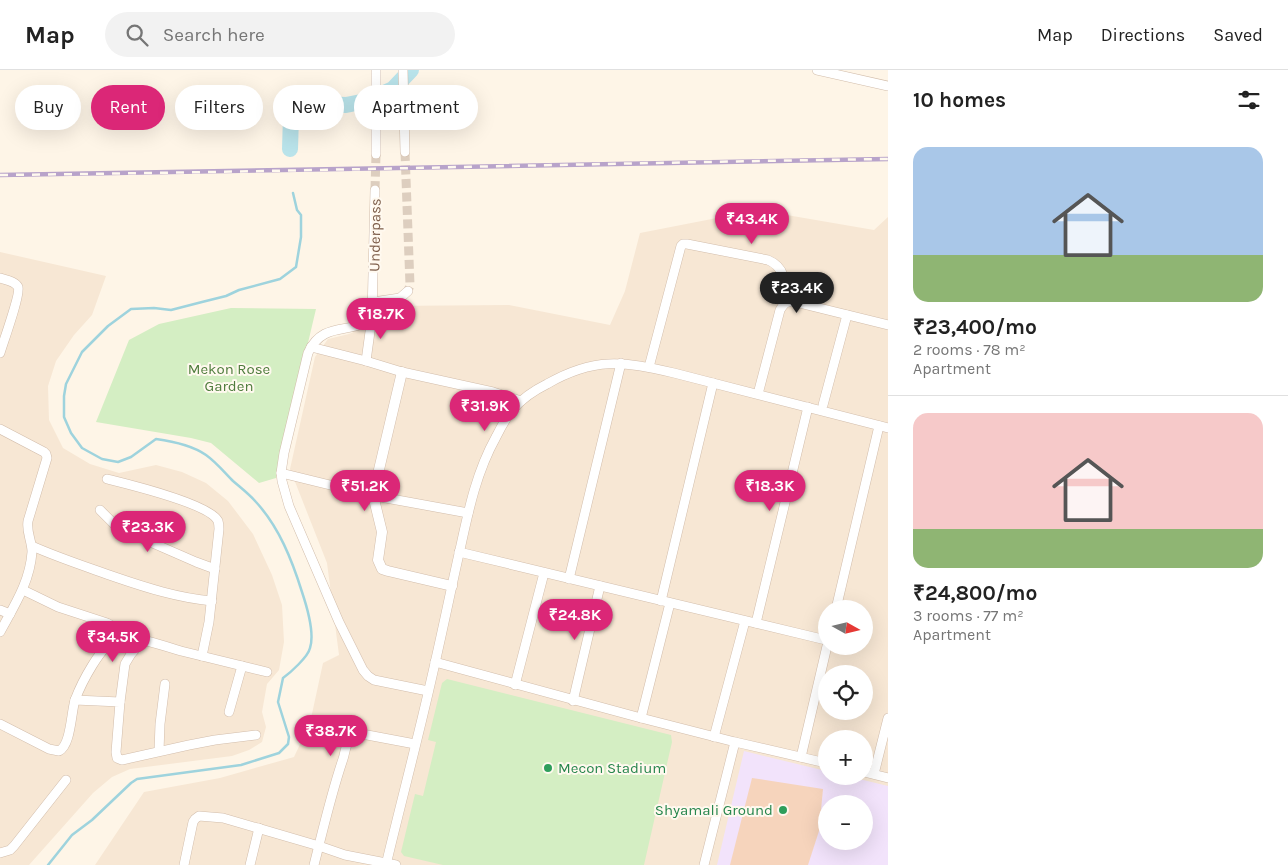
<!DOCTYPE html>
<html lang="en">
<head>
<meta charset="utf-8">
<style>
	:root { --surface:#fff; --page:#f2f2f2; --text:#222; --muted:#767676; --line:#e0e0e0; --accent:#db2777 }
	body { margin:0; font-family:Karla,sans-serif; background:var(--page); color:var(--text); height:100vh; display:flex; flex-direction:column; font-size:19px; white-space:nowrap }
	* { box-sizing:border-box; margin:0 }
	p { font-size:16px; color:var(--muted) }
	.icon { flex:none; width:28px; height:28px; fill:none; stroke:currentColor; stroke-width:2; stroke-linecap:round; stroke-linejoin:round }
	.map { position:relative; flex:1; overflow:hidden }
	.sheet { display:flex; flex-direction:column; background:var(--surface); width:400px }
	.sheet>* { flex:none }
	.top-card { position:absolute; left:15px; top:15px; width:475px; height:45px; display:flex; gap:10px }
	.needle { width:32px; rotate:98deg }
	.controls { position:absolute; left:818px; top:530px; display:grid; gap:10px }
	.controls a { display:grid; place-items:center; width:55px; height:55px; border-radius:50%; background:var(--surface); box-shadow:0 5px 20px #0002; font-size:25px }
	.price { position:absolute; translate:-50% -42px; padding:0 11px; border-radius:18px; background:var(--accent); color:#fff; font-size:16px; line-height:32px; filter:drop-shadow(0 1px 2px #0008) }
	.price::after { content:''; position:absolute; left:50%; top:30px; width:15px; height:11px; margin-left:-8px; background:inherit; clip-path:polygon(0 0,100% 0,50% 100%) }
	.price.active { background:#222; color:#fff }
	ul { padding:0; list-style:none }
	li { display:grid; align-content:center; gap:10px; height:265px; padding:0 25px }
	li+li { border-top:1px solid var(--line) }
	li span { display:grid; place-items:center; height:155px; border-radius:15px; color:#555 }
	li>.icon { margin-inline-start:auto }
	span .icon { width:90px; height:90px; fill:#fffc; stroke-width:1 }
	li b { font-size:21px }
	h2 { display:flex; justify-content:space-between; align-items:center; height:60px; padding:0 25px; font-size:21px }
	.chip { padding:0 18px; border-radius:22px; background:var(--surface); box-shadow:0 5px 20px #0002; font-size:18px; line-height:45px }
	.chip.active { background:var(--accent); color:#fff }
	header { display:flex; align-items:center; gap:30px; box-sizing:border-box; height:70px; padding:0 25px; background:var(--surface); border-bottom:1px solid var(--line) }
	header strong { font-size:24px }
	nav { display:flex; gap:28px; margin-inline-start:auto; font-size:18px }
	.search { width:350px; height:45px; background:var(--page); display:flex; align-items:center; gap:12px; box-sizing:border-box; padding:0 18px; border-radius:28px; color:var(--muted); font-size:19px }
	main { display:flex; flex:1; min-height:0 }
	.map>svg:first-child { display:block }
</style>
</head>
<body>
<header>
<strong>Map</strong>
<div class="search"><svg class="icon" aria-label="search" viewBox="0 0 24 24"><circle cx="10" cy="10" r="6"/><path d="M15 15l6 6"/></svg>Search here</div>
<nav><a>Map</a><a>Directions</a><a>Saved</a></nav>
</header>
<main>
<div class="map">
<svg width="888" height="795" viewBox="0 0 888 795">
	<rect width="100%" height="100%" fill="#fef5e7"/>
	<g fill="#f7e7d4" fill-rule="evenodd">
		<path d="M758 140 874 160 888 147V795H95L144 722 220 708 294 687 310 653 323 593 339 585 327 493 290 399 315 287 328 269 349 264 379 252 385 236 509 235 610 255 625 221 640 163ZM826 539H864V576H826ZM826 604H864V641H826ZM826 669H864V706H826ZM826 734H864V771H826Z"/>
		<polygon points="0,182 106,206 92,245 74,265 56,291 48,316 49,350 63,378 90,394 119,403 156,395 182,402 206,413 228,431 253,464 272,505 282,535 284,572 279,600 267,614 262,642 266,657 262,672 249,680 232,686 130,699 112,707 93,723 29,795 0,795"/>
	</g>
	<path fill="#f2e3fb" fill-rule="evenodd" d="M744 681 826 701V706H847L888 716V795H717ZM826 734H864V771H826Z"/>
	<g fill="#d4eec3">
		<polygon points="231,238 316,239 276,408 259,413 211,373 191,368 96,352 129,270 159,254"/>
		<polygon points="447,609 671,665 672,672 644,795 443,795 404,786 401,782 415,724 423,726 436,672 428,670 442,613"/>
	</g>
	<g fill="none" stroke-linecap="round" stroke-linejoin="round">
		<path stroke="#9ed3dd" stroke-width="2.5" d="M48 795 72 765 92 750 131 713 137 709 241 695 279 683 288 674 289 667 278 632 283 608C290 603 308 587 310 578 315 563 307 537 302 522 292 490 279 457 256 432 249 424 241 418 233 411 225 403 216 392 206 385 193 376 171 371 156 369L131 387 118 392 102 389 82 378 71 363 64 347V326L66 314 82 282 108 256 131 239 154 238 171 240 202 232 226 226 239 220 280 209 296 197 301 167V145L297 140 293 123"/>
		<polyline stroke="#b9e3ea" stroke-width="16" points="290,79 291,46 298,35 305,31 320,34 346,35 366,31 393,19 411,0"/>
	</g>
	<polygon fill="#f6d4bc" points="752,708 823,719 819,761 808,795 730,795"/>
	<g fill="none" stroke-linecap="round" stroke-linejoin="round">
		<g stroke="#ddcebf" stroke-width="9" stroke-dasharray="9 4.5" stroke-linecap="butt">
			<polyline points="405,82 410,215 408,221"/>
			<polyline points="375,120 376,84"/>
		</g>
		<g stroke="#d2bdab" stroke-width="10">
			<g id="minor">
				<polyline points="403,0 405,82"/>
				<polyline points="817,0 888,16"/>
				<polyline points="376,84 376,0"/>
				<path d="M375 120 372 246C355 267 324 248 308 283L284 383 281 403 282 411 289 436 339 552 363 600 368 606 374 610 428 621"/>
				<path d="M0 208C5 210 15 211 18 217 21 223 3 273 0 283"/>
				<polyline points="373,232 400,228 408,221"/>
				<polyline points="311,277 366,291 402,302 493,322 521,331"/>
				<polyline points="366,291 372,247"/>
				<path d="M649 297 681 176 683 174H687L768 190C787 198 785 215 786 232"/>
				<path d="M758 324 780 240C786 230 789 231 799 233L888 255"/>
				<polyline points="823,335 847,245"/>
				<path d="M0 359 44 382 46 384 47 388 28 451C26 462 32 471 32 482 30 512 14 536 0 562"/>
				<polyline points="281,403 375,426 468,443"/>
				<path d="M107 409C127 414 210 434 218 451 219 454 219 456 219 459L209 552 202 586"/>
				<polyline points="100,440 115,455 125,461 196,492 215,499"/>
				<path d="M32 476C59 488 87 497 115 507 147 518 179 528 212 531"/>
				<polyline points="459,482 826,570"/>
				<polyline points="569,509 621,293"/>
				<polyline points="23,520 58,537 107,553 114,557 121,567"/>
				<polyline points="661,531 713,313"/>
				<polyline points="836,539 879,356"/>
				<polyline points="0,540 10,544"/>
				<polyline points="756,553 808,337"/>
				<polyline points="435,592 641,648 735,672 826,693"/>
				<polyline points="515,615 544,503"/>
				<path d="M75 630C81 614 101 574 118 568 129 564 168 577 181 581 210 588 238 595 267 602"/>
				<polyline points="573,631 600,516"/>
				<polyline points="120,632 125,594 131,584 142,571"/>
				<polyline points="229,642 242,596"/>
				<polyline points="641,648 670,533"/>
				<path d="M0 654 49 679 59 681C71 675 71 643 75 630L120 632 116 682 117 688 122 690 189 675 215 670 256 665"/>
				<polyline points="714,667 745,551"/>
				<polyline points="159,681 160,654 165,614"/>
				<polyline points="801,687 827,576"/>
				<polyline points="864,702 888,708"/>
				<polyline points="874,704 888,648"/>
				<polyline points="0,783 10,780 14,776 66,710"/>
				<polyline points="184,795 193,752 195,749 199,746 223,748 319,776 345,785 396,795"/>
				<polyline points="250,795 259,758"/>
				<path d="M314 795C323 760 331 724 343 689 345 683 346 672 351 667 354 664 358 664 362 664L415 674"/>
				<path d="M386 795C402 728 420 661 435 593 444 554 452 514 461 475 469 438 477 401 496 367 501 357 506 347 514 338 523 328 535 320 547 314 594 287 623 291 674 303L888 358"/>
				<polyline points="704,795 735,672"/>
			</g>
		</g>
		<g stroke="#d2bdab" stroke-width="11">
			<polyline id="tertiary" points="402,302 373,425 382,462 378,490 382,499 388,501 452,516"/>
		</g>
		<use href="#minor" stroke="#fff" stroke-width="9"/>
		<use href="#tertiary" stroke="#fff" stroke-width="10"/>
		<g stroke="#b8a3ca" stroke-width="4.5">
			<path id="rail" d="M0 105C296 102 592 93 888 89"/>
		</g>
		<use href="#rail" stroke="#fff9ef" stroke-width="2.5" stroke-dasharray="8" stroke-linecap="butt"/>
	</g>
	<g fill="#2e9e5b" stroke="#fff9ef" stroke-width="2">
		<circle cx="548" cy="698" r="5"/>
		<circle cx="783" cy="740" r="5"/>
	</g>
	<g text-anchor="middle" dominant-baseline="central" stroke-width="4" stroke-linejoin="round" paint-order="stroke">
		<g font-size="15" fill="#7b5b48" stroke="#fff9ef">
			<text transform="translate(375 165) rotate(-89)">Underpass</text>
		</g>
		<g font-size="15" fill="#4e7c3c" stroke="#fff9ef">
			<text x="229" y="299">Mekon Rose<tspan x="229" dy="17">Garden</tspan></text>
		</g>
		<g font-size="15" fill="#27864d" stroke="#fff9ef" text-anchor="start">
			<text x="558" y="698">Mecon Stadium</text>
			<text x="773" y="740" text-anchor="end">Shyamali Ground</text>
		</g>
	</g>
</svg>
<div class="controls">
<a><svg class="needle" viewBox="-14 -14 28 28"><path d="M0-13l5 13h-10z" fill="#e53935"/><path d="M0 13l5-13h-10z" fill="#767676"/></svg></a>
<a><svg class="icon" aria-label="locate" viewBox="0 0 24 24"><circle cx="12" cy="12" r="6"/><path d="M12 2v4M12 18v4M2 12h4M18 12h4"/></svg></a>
<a>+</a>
<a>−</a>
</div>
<b class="price" style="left:752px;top:175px">₹43.4K</b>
<b class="price active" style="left:797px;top:244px">₹23.4K</b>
<b class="price" style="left:381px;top:270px">₹18.7K</b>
<b class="price" style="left:485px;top:362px">₹31.9K</b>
<b class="price" style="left:365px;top:442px">₹51.2K</b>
<b class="price" style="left:770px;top:442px">₹18.3K</b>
<b class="price" style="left:148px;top:483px">₹23.3K</b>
<b class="price" style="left:575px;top:571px">₹24.8K</b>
<b class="price" style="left:113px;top:593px">₹34.5K</b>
<b class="price" style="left:331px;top:687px">₹38.7K</b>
<div class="top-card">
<a class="chip">Buy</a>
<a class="chip active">Rent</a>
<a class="chip">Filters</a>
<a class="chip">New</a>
<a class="chip">Apartment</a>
</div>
</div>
<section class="sheet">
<h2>10 homes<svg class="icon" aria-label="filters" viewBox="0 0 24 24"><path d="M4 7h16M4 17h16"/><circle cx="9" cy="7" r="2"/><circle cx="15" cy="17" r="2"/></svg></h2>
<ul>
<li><span style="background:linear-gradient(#a9c7e8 70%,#8fb573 0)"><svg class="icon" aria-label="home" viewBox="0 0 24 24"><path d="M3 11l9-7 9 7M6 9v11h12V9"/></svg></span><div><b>₹23,400/mo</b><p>2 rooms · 78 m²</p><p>Apartment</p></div></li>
<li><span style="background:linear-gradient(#f6c9c9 75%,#8fb573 0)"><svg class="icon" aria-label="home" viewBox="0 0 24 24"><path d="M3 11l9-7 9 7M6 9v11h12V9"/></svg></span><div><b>₹24,800/mo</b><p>3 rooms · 77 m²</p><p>Apartment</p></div></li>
</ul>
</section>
</main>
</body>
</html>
